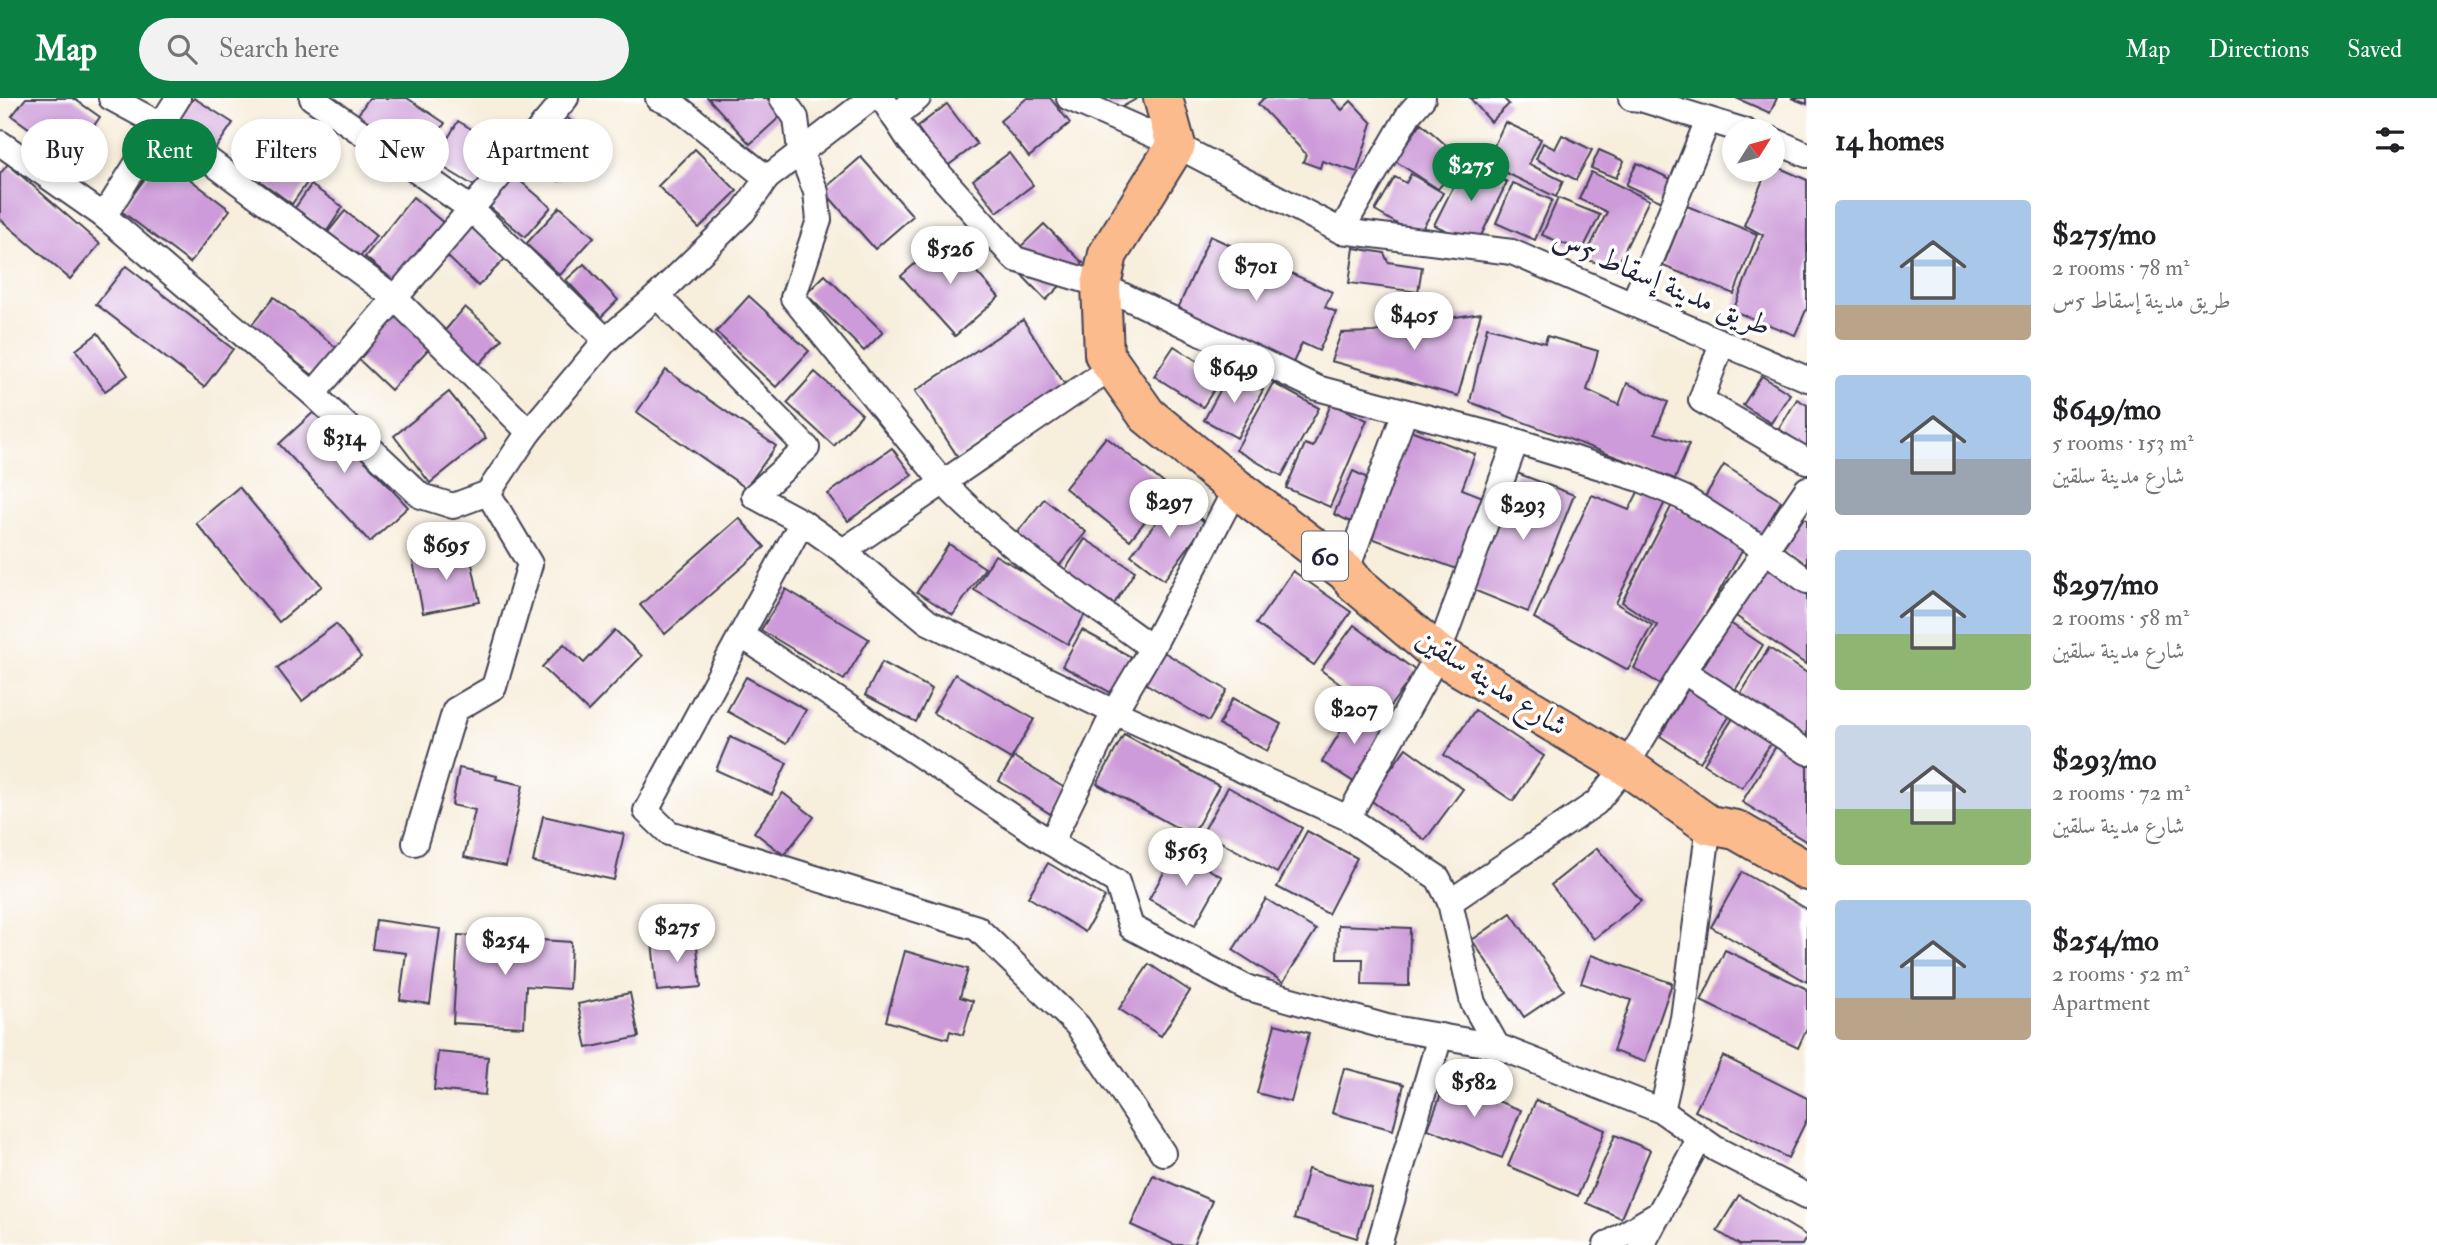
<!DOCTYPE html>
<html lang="en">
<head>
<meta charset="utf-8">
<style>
	:root { --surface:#fff; --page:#f2f2f2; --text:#202124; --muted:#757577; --accent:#0b8043 }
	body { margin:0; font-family:"IM FELL Double Pica",Amiri,serif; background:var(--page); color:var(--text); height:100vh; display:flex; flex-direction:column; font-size:26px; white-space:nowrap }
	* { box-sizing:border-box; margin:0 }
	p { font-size:23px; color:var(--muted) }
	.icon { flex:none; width:38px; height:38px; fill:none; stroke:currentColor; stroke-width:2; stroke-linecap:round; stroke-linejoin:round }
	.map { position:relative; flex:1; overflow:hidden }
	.sheet { display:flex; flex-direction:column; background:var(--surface); width:630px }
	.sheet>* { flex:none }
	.banner { position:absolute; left:21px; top:21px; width:665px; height:63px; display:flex; gap:14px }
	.needle { width:46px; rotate:53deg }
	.tools { position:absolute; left:1722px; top:21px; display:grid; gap:14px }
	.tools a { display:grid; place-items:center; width:63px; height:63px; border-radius:50%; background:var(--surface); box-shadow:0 4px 10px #0003; font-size:35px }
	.price { position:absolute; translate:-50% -60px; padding:0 16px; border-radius:24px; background:#fff; color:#222; font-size:23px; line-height:46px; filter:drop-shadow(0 2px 4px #0008) }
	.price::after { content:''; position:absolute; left:50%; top:42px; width:21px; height:16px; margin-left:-10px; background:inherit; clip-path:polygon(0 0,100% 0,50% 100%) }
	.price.on { background:var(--accent); color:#fff }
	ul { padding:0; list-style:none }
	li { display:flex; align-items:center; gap:21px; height:175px; padding:0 28px }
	li span { display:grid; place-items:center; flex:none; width:196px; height:140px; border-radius:7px; color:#555 }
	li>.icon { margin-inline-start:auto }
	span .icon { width:84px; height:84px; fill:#fffc; stroke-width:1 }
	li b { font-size:30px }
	h2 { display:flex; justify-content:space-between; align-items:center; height:84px; padding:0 28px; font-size:30px }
	.tag { padding:0 24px; border-radius:32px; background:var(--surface); box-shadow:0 4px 10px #0003; font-size:24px; line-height:63px }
	.tag.on { background:var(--accent); color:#fff }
	header { display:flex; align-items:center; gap:42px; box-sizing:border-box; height:98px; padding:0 35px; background:var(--accent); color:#fff }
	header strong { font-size:33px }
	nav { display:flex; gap:38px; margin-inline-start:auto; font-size:24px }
	.search { width:490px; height:63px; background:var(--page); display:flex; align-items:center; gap:18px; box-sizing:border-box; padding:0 24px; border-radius:38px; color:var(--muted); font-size:26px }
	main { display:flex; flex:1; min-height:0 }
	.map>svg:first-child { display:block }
</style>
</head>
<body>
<header>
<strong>Map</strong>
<div class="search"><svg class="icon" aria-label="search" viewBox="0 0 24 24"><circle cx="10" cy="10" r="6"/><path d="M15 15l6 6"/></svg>Search here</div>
<nav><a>Map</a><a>Directions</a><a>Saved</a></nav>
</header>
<main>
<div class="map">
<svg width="1807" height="1147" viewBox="0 0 1807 1147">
	<rect width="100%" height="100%" fill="#fff"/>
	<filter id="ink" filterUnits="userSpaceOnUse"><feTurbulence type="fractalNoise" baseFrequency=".0143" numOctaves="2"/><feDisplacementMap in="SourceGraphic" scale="14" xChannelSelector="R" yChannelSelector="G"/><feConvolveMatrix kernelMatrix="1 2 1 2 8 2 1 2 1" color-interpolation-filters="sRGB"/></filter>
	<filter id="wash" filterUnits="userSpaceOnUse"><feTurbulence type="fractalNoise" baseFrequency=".00686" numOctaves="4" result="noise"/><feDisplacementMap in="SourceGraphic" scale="28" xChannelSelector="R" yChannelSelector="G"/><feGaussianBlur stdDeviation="1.57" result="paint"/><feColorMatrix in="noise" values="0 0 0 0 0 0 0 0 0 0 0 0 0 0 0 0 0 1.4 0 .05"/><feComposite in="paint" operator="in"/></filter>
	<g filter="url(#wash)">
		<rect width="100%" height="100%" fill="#f7eedc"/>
		<g id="blocks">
			<g fill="#cd9bd9">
				<polygon points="26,0 73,0 100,19 71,60 12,18"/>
				<polygon points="194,0 233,25 213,54 175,27"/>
				<polygon points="369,0 407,0 445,25 422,60 357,18"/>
				<polygon points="708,0 767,0 782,17 750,46"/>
				<polygon points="1027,0 1050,0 1070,25 1029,59 1000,23"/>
				<polygon points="1103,0 1138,0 1111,15"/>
				<polygon points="1264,0 1331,0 1342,12 1351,3 1372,25 1357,74 1322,63 1320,70 1303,64 1306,56 1258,6"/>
				<polygon points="1470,0 1503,0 1509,6 1491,24"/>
				<polygon points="1736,0 1777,0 1770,15"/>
				<polygon points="1791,0 1807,0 1807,6"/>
				<polygon points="947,6 977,46 946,69 917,29"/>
				<polygon points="563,16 594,43 559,83 528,56"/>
				<polygon points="458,23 505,51 481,92 434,64"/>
				<polygon points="1505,24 1541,41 1529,66 1563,83 1556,99 1486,65"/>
				<polygon points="1421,25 1463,62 1438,91 1395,63"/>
				<polygon points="1562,37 1592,52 1576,82 1536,61 1543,45 1555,51"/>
				<polygon points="695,51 737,93 699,130 658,88"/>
				<polygon points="1599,52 1624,63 1616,80 1591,70"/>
				<polygon points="280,54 313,76 292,106 260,83"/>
				<polygon points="1009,55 1033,87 997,114 973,82"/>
				<polygon points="161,59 230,112 190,165 121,113"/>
				<polygon points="861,59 913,118 875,151 823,92"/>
				<polygon points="1466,63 1507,84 1477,146 1434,127"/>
				<polygon points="1637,65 1673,82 1662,104 1626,87"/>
				<polygon points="8,66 100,146 70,181 0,121 0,76"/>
				<polygon points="1773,67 1807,82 1807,210 1795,237 1733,213 1763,137 1744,127 1767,72 1773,72"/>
				<polygon points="1591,74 1649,102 1616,170 1584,161 1607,114 1579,101"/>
				<polygon points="512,76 551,109 525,139 486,106"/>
				<polygon points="1411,76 1443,95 1418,138 1375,113 1395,79 1406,85"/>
				<polygon points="1513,85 1552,102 1535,142 1496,125"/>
				<polygon points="311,87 343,109 327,133 295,110"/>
				<polygon points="413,99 446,127 398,186 365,159"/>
				<polygon points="1558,100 1600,117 1582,153 1542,137"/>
				<polygon points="1687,108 1757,136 1734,196 1663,168"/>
				<polygon points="560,109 594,139 560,177 526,146"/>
				<polygon points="345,113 376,138 360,159 328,134"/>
				<polygon points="1044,126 1083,165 1046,202 1007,162"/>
				<polygon points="471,127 505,161 478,188 444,155"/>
				<polygon points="1210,138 1332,194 1325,209 1336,214 1319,253 1302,245 1292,267 1176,215"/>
				<polygon points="945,139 999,199 955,238 901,178"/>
				<polygon points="1354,150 1384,155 1388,164 1422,169 1418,194 1349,185"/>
				<polygon points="584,166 618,202 601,219 566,182"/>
				<polygon points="126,168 233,251 204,289 96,206"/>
				<polygon points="825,177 883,234 864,253 806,196"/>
				<polygon points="749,198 809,253 776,289 716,234"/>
				<polygon points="274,199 338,251 315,279 251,228"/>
				<polygon points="465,209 502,241 479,267 442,236"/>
				<polygon points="396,212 433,246 391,292 355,258"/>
				<polygon points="1481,215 1458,298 1331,263 1341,235 1374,234 1405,227"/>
				<polygon points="1023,222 1066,288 958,359 915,293"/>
				<polygon points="1487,229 1545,245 1547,238 1598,253 1587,292 1619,307 1627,285 1668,304 1655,335 1689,346 1675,381 1470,304"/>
				<polygon points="98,235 128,277 105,293 76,252"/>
				<polygon points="1174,248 1222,279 1203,309 1154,278"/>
				<polygon points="666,272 776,348 746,390 637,314"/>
				<polygon points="815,274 862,316 834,348 787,305"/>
				<polygon points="1230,274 1263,292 1237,340 1204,322"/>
				<polygon points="1762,278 1790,296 1771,325 1743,307"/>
				<polygon points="1273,285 1319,310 1282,378 1236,352"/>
				<polygon points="449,294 486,340 430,385 394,338"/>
				<polygon points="1797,301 1807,307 1807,349 1779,331"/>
				<polygon points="1331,306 1367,322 1330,409 1286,390 1305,346 1313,349"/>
				<polygon points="317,311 408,409 370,444 279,346"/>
				<polygon points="1410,332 1475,356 1462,391 1483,399 1457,471 1371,440"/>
				<polygon points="1106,339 1171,391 1130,442 1065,390"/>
				<polygon points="892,350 912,377 848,423 828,396"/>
				<polygon points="1724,367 1781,403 1761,437 1703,402"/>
				<polygon points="1353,373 1380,386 1361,429 1334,416"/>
				<polygon points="1517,375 1574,397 1528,514 1471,491"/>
				<polygon points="239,389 322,488 279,524 196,425"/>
				<polygon points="1640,390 1666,402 1616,505 1652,527 1628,572 1534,520 1592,397 1629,412"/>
				<polygon points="1044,401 1086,434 1059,468 1017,435"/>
				<polygon points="1174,401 1206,425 1164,482 1131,457"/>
				<polygon points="1672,407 1746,446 1665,589 1634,570 1657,527 1622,504"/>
				<polygon points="739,420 765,449 665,536 640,507"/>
				<polygon points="1804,420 1807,422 1807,469 1782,451"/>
				<polygon points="1085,441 1135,473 1114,506 1064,474"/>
				<polygon points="949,446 985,470 953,517 917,494"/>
				<polygon points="469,452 480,504 423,515 413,463"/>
				<polygon points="995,457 1088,511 1068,546 974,492"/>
				<polygon points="1765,469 1807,497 1807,567 1733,516"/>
				<polygon points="1293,473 1351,514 1314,567 1256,526"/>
				<polygon points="786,491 869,541 844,582 761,532"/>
				<polygon points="1730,525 1763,547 1734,594 1700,574"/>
				<polygon points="336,526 361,559 302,603 277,570"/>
				<polygon points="1354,527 1416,573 1383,618 1321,572"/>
				<polygon points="615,532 642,558 588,613 542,569 564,546 584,565"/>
				<polygon points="1082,532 1133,560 1113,596 1062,568"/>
				<polygon points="1769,550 1807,575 1807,640 1740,597"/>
				<polygon points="1162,553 1227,592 1209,623 1143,584"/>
				<polygon points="882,564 932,591 916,624 865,597"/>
				<polygon points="955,576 1034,621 1011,661 933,615"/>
				<polygon points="746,579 806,612 786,646 727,613"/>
				<polygon points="1689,589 1731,616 1700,664 1660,638"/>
				<polygon points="1233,600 1281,626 1267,653 1219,627"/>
				<polygon points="1475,612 1544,658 1513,703 1444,657"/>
				<polygon points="1353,613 1385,633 1354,684 1322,664"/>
				<polygon points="1735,617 1773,642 1742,690 1704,666"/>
				<polygon points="1124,636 1219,688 1192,738 1097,686"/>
				<polygon points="730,639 787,665 772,697 716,672"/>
				<polygon points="1778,645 1807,663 1807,744 1742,704"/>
				<polygon points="1406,650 1463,691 1425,742 1369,701"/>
				<polygon points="1014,659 1068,692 1052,717 999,683"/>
				<polygon points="459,670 497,678 496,681 523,687 506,768 464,759 475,712 452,707"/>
				<polygon points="1228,689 1302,730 1277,775 1203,734"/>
				<polygon points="783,695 814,719 784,757 754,734"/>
				<polygon points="543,718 624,736 614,782 533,764"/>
				<polygon points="1307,733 1357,760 1328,816 1277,789"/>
				<polygon points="1597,750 1641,803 1594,841 1551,787"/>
				<polygon points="1176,753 1222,779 1195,827 1149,801"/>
				<polygon points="1048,765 1105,799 1085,834 1028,799"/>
				<polygon points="1742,774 1807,811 1807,884 1711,829"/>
				<polygon points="1266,801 1316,832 1283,884 1233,852"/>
				<polygon points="1511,815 1564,892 1524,919 1472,842"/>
				<polygon points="376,822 440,831 430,906 400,902 406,855 372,851"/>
				<polygon points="1338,827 1410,830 1409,888 1362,887 1363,861 1337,861"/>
				<polygon points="458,837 571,844 569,891 526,888 524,929 453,925"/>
				<polygon points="696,838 701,889 657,893 652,843"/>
				<polygon points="1725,852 1807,891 1807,930 1798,950 1701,903"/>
				<polygon points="905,853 968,871 960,899 973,903 963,937 950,933 948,941 886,923"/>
				<polygon points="1591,857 1672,885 1645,964 1613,953 1631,902 1581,885"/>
				<polygon points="1149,866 1190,893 1161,938 1119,911"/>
				<polygon points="630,895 639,939 587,950 578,906"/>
				<polygon points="1275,926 1309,935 1291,1004 1257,995"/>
				<polygon points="438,954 488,959 485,997 434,992"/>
				<polygon points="1723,958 1807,1000 1807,1021 1788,1060 1695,1013"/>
				<polygon points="1344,970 1404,986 1393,1032 1332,1015"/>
				<polygon points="1446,983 1521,1012 1502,1060 1428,1031"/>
				<polygon points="1536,1002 1605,1032 1578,1098 1508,1068"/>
				<polygon points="1615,1037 1650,1052 1621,1120 1586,1105"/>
				<polygon points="1308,1071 1372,1090 1357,1140 1294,1121"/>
				<polygon points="1153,1077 1212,1103 1193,1147 1175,1147 1131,1127"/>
				<polygon points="1739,1097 1807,1138 1802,1147 1740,1147 1717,1133"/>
			</g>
		</g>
	</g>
	<g filter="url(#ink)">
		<use href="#blocks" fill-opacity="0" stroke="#424153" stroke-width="2"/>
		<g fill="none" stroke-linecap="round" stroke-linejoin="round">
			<g stroke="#424153" stroke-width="28">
				<g id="street">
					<polyline points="111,0 161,27 395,200 529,334"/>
					<polyline points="312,0 471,111 606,242"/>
					<polyline points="658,0 676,8 767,80"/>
					<path d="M782 0 796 20 800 53 816 94 819 122 793 200 942 383C1003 448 1080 497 1152 550"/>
					<polyline points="882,0 910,43 1015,161 1101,187 1317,290 1516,343 1640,381 1684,400 1765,452 1807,483"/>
					<polyline points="1069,0 1176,47 1341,133 1512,154 1807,281"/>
					<polyline points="1631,0 1641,1 1745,33"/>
					<polyline points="894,19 918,0"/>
					<polyline points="1773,42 1807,57"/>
					<polyline points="0,45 104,118 313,296 421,398 453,408 488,395"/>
					<polyline points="104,118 178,0"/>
					<polyline points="1341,133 1409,16 1423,0"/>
					<polyline points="657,198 807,350 754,398 802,424"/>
					<polyline points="1633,206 1708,22"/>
					<polyline points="1722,245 1701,302 1807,363"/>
					<polyline points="313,296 566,0"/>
					<polyline points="843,453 1112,269"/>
					<polyline points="1346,474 1405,314"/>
					<polyline points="741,537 1051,745 1117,784 1131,829 1245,889 1387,929 1497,948"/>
					<polyline points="1683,573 1807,654"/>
					<polyline points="1348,720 1438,556 1516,343"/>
					<polyline points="415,745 455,612 494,589 530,466 488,395 529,334 606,242 657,198 743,114 767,80 871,0"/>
					<polyline points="1051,745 1114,614 1152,550 1236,390"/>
					<polyline points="1450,804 1596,705 1626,668 1683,573 1807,391"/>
					<polyline points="1662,1013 1683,920 1709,727"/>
					<polyline points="1163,1055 1078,928 977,830 669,735 646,713 802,424 843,453 928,524 1114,614 1348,720 1438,780 1450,804 1473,905 1497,948 1662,1013 1716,1051 1807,1098"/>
					<polyline points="1379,1147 1440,938"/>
					<polyline points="1606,1147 1660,1115"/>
					<polyline points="1642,1147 1700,1040"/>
				</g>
			</g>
			<g stroke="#424153" stroke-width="42">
				<polyline id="primary" points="1163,0 1176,47 1108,156 1101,187 1104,256 1147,317 1236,390 1346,474 1355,485 1438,556 1626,668 1709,727 1736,732 1807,773"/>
			</g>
			<use href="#street" stroke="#fff" stroke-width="24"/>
			<use href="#primary" stroke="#fbbb8c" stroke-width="38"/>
		</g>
	</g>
	<g text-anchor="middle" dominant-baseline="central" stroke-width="7" stroke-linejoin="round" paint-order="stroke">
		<rect fill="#fff" stroke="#646476" stroke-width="2" x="1302" y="433.5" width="46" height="49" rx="5"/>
		<g font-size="28" font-weight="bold" fill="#22223b">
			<text x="1325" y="458">60</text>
		</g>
		<g font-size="30" fill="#22223b" stroke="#fff">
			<text transform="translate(1662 184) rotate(23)">طريق مدينة إسقاط 5س</text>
			<text transform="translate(1492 584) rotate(33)">شارع مدينة سلقين</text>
		</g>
	</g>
</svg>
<div class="tools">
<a><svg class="needle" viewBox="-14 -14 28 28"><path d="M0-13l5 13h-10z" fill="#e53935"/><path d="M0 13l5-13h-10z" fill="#757577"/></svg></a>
</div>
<b class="price on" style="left:1471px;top:105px">$275</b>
<b class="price" style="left:950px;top:188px">$526</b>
<b class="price" style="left:1256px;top:205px">$701</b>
<b class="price" style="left:1414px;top:254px">$405</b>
<b class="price" style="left:1234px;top:307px">$649</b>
<b class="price" style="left:344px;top:377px">$314</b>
<b class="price" style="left:1169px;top:441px">$297</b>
<b class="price" style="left:1523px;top:444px">$293</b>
<b class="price" style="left:446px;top:484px">$695</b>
<b class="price" style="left:1354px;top:648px">$207</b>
<b class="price" style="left:1186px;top:790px">$563</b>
<b class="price" style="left:677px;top:866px">$275</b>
<b class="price" style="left:505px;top:879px">$254</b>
<b class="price" style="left:1474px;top:1021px">$582</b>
<div class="banner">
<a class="tag">Buy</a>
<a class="tag on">Rent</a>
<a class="tag">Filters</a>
<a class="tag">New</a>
<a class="tag">Apartment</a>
</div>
</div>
<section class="sheet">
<h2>14 homes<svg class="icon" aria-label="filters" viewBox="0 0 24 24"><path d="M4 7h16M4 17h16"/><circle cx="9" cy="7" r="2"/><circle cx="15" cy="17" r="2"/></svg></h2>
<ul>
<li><span style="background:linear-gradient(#a9c7e8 75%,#b9a48a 0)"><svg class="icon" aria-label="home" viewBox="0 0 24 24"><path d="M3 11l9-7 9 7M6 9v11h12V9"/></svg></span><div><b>$275/mo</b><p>2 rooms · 78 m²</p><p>طريق مدينة إسقاط 5س</p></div></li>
<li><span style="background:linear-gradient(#a9c7e8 60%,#9aa5b1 0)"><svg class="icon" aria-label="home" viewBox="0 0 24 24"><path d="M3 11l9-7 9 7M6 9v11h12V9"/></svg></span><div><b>$649/mo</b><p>5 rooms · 153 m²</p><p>شارع مدينة سلقين</p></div></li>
<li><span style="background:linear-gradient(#a9c7e8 60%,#8fb573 0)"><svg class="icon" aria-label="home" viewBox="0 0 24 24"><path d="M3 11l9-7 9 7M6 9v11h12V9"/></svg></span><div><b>$297/mo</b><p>2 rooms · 58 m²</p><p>شارع مدينة سلقين</p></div></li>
<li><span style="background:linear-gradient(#c9d6e8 60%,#8fb573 0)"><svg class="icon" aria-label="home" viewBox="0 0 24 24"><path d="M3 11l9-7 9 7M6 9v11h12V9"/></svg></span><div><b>$293/mo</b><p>2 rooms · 72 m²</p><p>شارع مدينة سلقين</p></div></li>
<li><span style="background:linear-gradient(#a9c7e8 70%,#b9a48a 0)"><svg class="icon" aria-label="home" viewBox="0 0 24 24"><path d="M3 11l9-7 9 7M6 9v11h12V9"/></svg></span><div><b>$254/mo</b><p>2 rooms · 52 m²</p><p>Apartment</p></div></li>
</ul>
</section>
</main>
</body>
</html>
